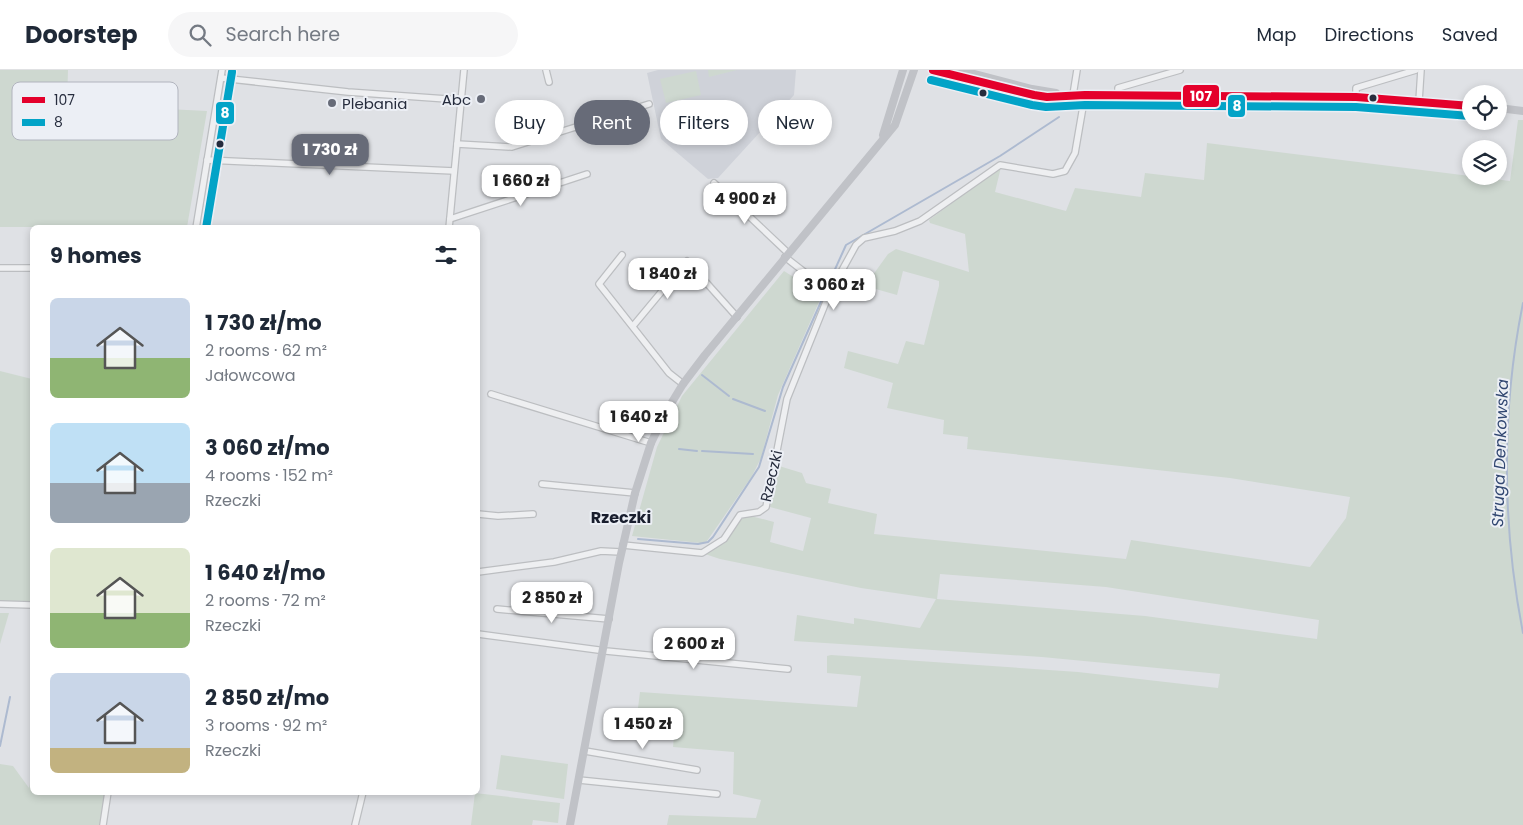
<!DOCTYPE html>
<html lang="en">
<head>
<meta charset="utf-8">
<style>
	:root { --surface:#fff; --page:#f6f6f7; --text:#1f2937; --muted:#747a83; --line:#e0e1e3; --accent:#676b78 }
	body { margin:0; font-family:Poppins,sans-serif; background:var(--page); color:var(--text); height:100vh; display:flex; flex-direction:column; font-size:19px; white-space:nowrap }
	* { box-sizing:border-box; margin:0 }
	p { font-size:16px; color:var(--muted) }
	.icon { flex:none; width:28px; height:28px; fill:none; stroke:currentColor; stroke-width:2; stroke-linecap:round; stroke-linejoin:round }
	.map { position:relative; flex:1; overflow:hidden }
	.details { position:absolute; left:30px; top:155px; width:450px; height:570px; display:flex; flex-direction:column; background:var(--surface); border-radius:8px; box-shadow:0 2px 8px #0003 }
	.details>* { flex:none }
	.top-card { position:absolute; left:495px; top:30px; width:475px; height:45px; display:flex; gap:10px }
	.controls { position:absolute; left:1462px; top:15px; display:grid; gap:10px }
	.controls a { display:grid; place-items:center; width:45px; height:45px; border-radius:50%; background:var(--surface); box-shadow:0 2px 8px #0003; font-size:25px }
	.price { position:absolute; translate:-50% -42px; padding:0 11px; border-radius:10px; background:#fff; color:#222; font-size:16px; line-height:32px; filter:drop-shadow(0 1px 2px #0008) }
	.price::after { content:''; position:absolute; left:50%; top:30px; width:15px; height:11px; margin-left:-8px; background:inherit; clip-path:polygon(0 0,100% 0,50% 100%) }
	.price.on { background:var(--accent); color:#fff }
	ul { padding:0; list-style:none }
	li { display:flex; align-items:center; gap:15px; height:125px; padding:0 20px }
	li span { display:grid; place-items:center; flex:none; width:140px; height:100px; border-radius:8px; color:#555 }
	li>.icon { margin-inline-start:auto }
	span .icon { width:60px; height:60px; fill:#fffc; stroke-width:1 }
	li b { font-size:21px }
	h2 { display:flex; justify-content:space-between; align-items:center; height:60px; padding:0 20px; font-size:21px }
	.pill { padding:0 18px; border-radius:22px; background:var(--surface); box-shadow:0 2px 8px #0003; font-size:18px; line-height:45px }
	.pill.on { background:var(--accent); color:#fff }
	header { display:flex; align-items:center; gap:30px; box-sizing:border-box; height:70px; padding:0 25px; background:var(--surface); border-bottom:1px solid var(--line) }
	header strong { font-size:24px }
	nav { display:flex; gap:28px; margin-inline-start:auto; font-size:18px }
	.search { width:350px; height:45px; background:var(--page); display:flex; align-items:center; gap:12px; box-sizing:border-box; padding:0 18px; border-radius:28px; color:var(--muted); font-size:19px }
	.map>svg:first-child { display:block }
</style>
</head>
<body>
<header>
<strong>Doorstep</strong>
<div class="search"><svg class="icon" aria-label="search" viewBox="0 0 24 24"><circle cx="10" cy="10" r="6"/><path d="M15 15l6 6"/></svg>Search here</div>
<nav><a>Map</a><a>Directions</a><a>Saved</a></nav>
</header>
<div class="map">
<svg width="1523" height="755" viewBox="0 0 1523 755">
	<rect width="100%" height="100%" fill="#dfe1e5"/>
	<polygon fill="#cfd2d9" points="658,0 796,0 794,25 718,108 708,109 661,69 647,3"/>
	<g fill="#ced8d0" fill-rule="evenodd">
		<polygon points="0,0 68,0 67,34 207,41 187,157 0,157"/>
		<polygon points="708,0 737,0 709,7"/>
		<polygon points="696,1 701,25 666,33 660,9"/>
		<path d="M1518 50H1523V755H667L669 745 756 748 761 730 733 724 734 682 673 677 675 655 649 647V638H638L640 622 857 637 861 606 827 603V586L831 585 1078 602 1218 618 1220 604 1042 587 794 571 797 545 854 554V548L920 558 936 529 861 518 720 489 702 483 743 448 751 446 774 452 770 472 803 481 811 448 770 437 779 396 802 403 806 413 831 419 828 433 877 444 874 464 1126 489 1131 470 1310 497 1346 448 1350 427 1230 408 967 379 968 367 943 364 944 350 887 338 893 313 844 298 848 281 898 294 906 271 924 275 939 216V211L903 201 897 225 865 216 888 184 896 179 969 202 965 164 930 153 929 150 1001 97 995 122 1066 141 1075 118 1141 127 1145 103 1204 110 1207 73 1510 111ZM940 504 1106 517 1319 550 1317 569 1145 546 937 529Z"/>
		<polygon points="784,201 822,225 778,325 761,388 752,406 707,471 701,473 632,466 657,377 682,326"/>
		<polygon points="0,301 32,309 31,535 0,534"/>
		<polygon points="0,543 9,543 0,574"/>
		<polygon points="501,685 568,694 564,729 496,719"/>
		<polygon points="0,694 13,696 29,718 32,704 32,722 108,723 103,755 0,755"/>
		<polygon points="475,723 560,733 558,753 533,750 532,755 471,755"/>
	</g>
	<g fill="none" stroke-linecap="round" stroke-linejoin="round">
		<g stroke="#adbad0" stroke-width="2">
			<polyline points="827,217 846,175 1000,86 1059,47"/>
			<path d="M1523 233C1501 341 1502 456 1523 563"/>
			<polyline points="702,305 729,326"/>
			<polyline points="733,329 765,341"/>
			<polyline points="679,379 697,381"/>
			<polyline points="702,381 753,384"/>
			<polyline points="638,469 698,474 708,472 713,467 759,397 783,317 824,225"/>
			<polyline points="0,676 10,627"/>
		</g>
		<g stroke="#bcbec1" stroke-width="8">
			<g id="minor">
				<polyline points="546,0 549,12"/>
				<polyline points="221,8 348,22 461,30"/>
				<polyline points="1073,25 1077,0"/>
				<polyline points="1118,25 1118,18 1180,0"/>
				<polyline points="1356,27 1356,18 1416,0"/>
				<polyline points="1419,31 1421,0"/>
				<polyline points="457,74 512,77 649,34"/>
				<polyline points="207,90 454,101"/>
				<polyline points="714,113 788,183"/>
				<polyline points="450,149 587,104"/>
				<polyline points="196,158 222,0"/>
				<polyline points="449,158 464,0"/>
				<polyline points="622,185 599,214 669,303 683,314"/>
				<polyline points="785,187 830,222"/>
				<polyline points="0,198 32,198"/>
				<polyline points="633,256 687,191 737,247"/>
				<polyline points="491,324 651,373"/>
				<polyline points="542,414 635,423"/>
				<polyline points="478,444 498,446 533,444"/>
				<polyline points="623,475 702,483 724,469 740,445 759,442 766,437 787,329 830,222 856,175 864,168 895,161 920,151 1000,95 1053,104 1065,101 1075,83 1085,25"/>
				<polyline points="478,502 554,492 601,481 621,482"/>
				<polyline points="0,534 32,535"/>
				<polyline points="497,539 609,549"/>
				<polyline points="478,564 606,581 788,599"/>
				<polyline points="585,681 697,700"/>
				<polyline points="579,710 717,724"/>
				<polyline points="103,755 108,722"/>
				<polyline points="355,755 363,722"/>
			</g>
		</g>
		<use href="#minor" stroke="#eeeff1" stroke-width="5.5"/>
		<g stroke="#c0c2c7" stroke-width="8">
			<polyline points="933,0 1034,25 1047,27 1085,25 1356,27 1471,36"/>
			<polyline points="959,0 1032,19 1056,23"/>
			<polyline points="1499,38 1523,41"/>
			<polyline points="883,65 903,0"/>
			<polyline points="570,755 619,493 635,423 651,373 666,342 683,314 705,285 895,55 914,0"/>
		</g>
		<g stroke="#eceff5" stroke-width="11">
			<polyline id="bus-1" points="933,0 1034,25 1047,27 1085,25 1356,27 1471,36"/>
		</g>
		<g stroke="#eceff5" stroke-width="11">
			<g id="bus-2">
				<polyline points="931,10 1032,35 1046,37 1085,35 1356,37 1470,46"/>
				<polyline points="206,158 232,2"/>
			</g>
		</g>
		<use href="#bus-1" stroke="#e4002b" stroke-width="8"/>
		<use href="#bus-2" stroke="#02a3c7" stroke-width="8"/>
	</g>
	<g fill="#262c3d" stroke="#eceff5" stroke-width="2">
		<circle cx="983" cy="23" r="4.5"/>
		<circle cx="1373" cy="28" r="4.5"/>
		<circle cx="220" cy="74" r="4.5"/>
	</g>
	<g fill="#676b78" stroke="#eceff5" stroke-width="2">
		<circle cx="481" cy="29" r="5"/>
		<circle cx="332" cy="33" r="5"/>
	</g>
	<g text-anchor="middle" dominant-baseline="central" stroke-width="4" stroke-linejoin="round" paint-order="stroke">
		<g font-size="15" fill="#262c3d" stroke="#eceff5" text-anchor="end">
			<text x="471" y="29">Abc</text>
			<text x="342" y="33" text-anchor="start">Plebania</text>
		</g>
		<g font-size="15" fill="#262c3d" stroke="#eceff5">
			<text transform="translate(771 406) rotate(-77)">Rzeczki</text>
		</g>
		<g font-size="16" font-style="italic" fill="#314771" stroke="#eceff5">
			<text transform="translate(1500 383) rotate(-88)">Struga Denkowska</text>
		</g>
		<g font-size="16" font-weight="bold" fill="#191e2e" stroke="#eceff5">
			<text x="621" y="447">Rzeczki</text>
		</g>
	</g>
	<rect x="12" y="12" width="166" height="58" rx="8" fill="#eceff5" stroke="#b1b4be" stroke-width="1"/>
	<rect x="22" y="27" width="23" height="6" fill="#e4002b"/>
	<rect x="22" y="49" width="23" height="7" fill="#02a3c7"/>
	<g font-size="14" fill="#262c3d">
		<text x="54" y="35">107</text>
		<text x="54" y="57">8</text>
	</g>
	<g stroke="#eceff5" stroke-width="2">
		<rect x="1182" y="14" width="38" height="24" rx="5" fill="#e4002b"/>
		<rect x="1227" y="24" width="19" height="24" rx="5" fill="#02a3c7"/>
		<rect x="215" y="31" width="20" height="24" rx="5" fill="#02a3c7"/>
	</g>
	<g font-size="14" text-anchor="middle" font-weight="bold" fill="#fff">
		<text x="1201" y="31">107</text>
		<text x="1237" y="41">8</text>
		<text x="225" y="48">8</text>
	</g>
</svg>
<div class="controls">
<a><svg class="icon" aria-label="locate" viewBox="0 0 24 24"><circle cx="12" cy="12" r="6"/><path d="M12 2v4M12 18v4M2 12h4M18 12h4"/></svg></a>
<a><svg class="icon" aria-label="layers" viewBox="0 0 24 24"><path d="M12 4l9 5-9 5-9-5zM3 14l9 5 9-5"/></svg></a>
</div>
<b class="price on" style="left:330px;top:106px">1 730 zł</b>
<b class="price" style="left:521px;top:137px">1 660 zł</b>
<b class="price" style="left:745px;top:155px">4 900 zł</b>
<b class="price" style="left:668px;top:230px">1 840 zł</b>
<b class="price" style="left:834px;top:241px">3 060 zł</b>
<b class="price" style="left:639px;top:373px">1 640 zł</b>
<b class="price" style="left:552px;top:554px">2 850 zł</b>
<b class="price" style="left:694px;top:600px">2 600 zł</b>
<b class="price" style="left:643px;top:680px">1 450 zł</b>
<div class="top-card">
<a class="pill">Buy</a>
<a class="pill on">Rent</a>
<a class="pill">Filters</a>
<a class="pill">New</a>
</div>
<section class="details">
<h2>9 homes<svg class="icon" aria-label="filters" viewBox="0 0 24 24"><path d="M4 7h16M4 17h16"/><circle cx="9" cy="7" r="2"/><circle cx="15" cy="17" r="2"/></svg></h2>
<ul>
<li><span style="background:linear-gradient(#c9d6e8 60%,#8fb573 0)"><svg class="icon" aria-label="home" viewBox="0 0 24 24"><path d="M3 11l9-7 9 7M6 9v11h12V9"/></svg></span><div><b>1 730 zł/mo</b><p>2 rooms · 62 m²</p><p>Jałowcowa</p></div></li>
<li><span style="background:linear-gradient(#bfe0f5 60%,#9aa5b1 0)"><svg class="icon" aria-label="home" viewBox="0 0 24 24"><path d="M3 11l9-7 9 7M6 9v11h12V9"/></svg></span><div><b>3 060 zł/mo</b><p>4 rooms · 152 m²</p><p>Rzeczki</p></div></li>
<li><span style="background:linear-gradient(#dfe7d0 65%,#8fb573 0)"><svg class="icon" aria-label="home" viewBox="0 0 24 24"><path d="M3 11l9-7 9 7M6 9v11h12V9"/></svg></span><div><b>1 640 zł/mo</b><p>2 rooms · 72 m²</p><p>Rzeczki</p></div></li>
<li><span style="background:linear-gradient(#c9d6e8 75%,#c2b280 0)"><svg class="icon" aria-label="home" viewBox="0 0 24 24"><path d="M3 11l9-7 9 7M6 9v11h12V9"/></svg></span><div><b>2 850 zł/mo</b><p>3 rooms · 92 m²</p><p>Rzeczki</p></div></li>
</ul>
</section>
</div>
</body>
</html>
